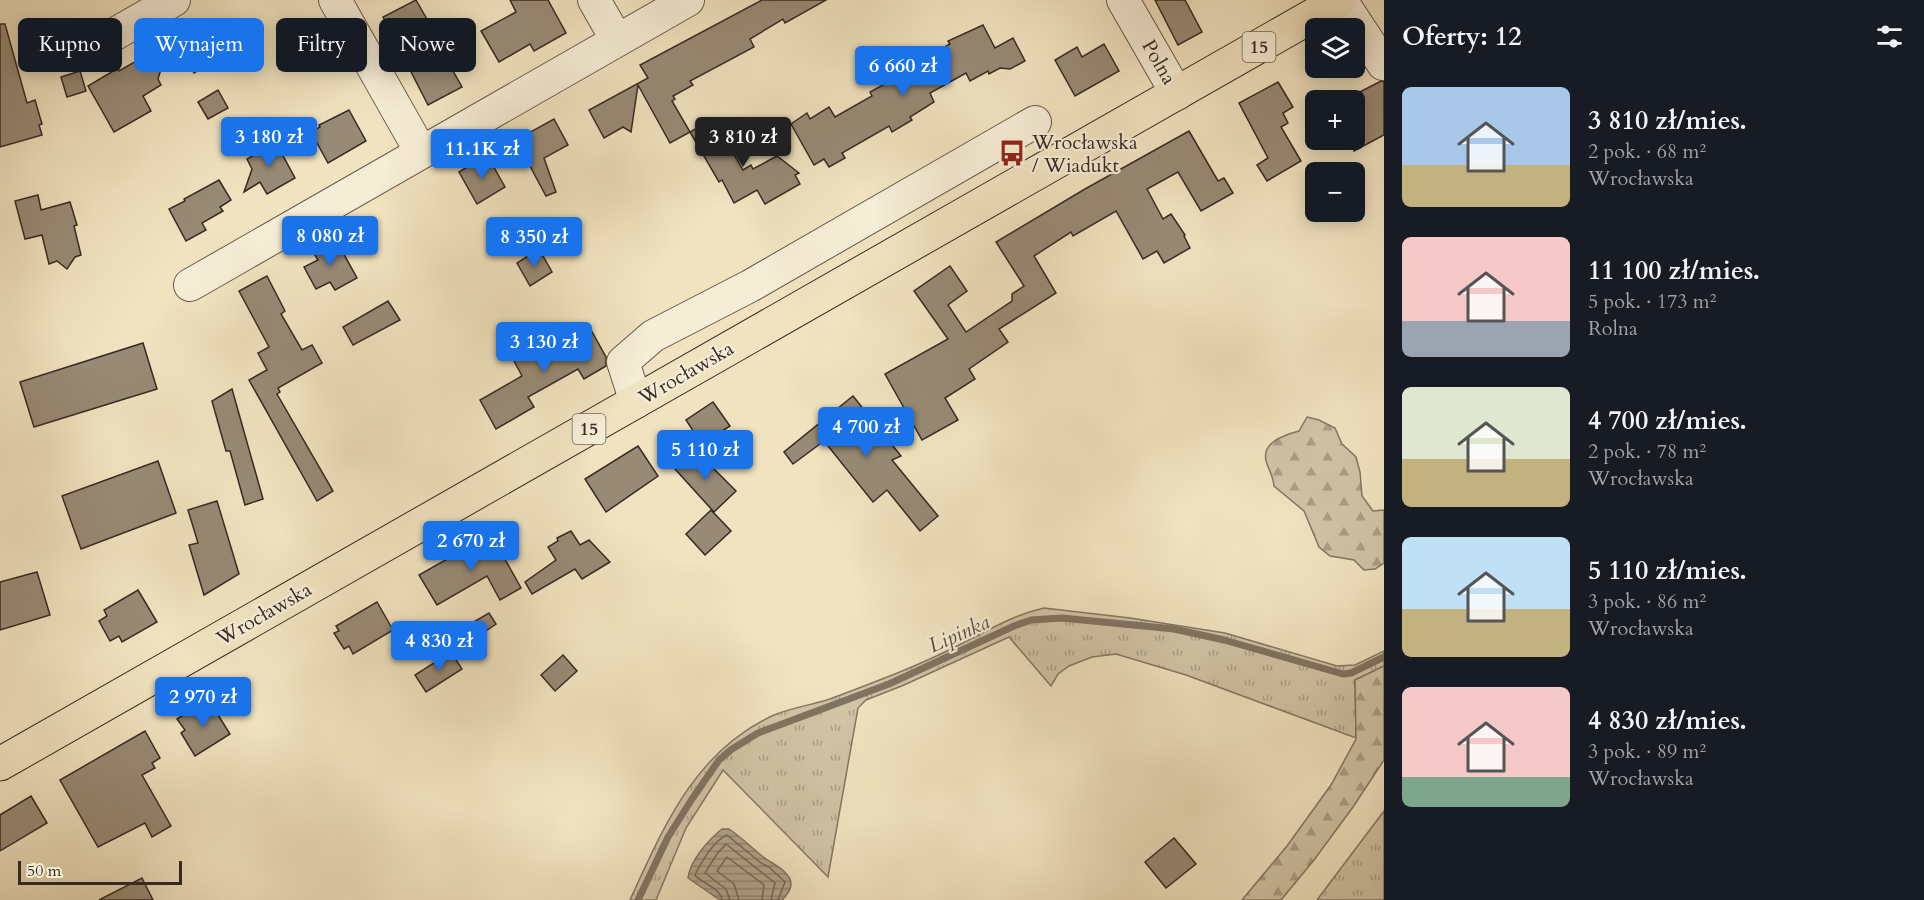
<!DOCTYPE html>
<html lang="pl">
<head>
<meta charset="utf-8">
<style>
	:root { --surface:#171b24; --page:#20242c; --text:#f1f3f6; --muted:#9ea1a6; --accent:#1a73e8 }
	body { margin:0; font-family:Cardo,serif; background:var(--page); color:var(--text); height:100vh; display:flex; flex-direction:column; font-size:22px; white-space:nowrap }
	* { box-sizing:border-box; margin:0 }
	p { font-size:20px; color:var(--muted) }
	.icon { flex:none; width:33px; height:33px; fill:none; stroke:currentColor; stroke-width:2; stroke-linecap:round; stroke-linejoin:round }
	.map { position:relative; flex:1; overflow:hidden }
	.panel { display:flex; flex-direction:column; background:var(--surface); width:540px }
	.panel>* { flex:none }
	.guide { position:absolute; left:18px; top:18px; width:570px; height:54px; display:flex; gap:12px }
	.tools { position:absolute; left:1305px; top:18px; display:grid; gap:12px }
	.tools a { display:grid; place-items:center; width:60px; height:60px; border-radius:9px; background:var(--surface); box-shadow:0 3px 15px #0003; font-size:30px }
	.scale { position:absolute; left:18px; bottom:15px; width:164px; box-sizing:border-box; padding-left:6px; border:3px solid #372a23; border-top:0; font-size:16px; line-height:21px; white-space:nowrap; color:#372a23; -webkit-text-stroke:4px #f6edd6; paint-order:stroke }
	.price { position:absolute; translate:-50% -51px; padding:0 14px; border-radius:6px; background:var(--accent); color:#fff; font-size:20px; line-height:39px; filter:drop-shadow(0 2px 3px #0008) }
	.price::after { content:''; position:absolute; left:50%; top:36px; width:18px; height:14px; margin-left:-9px; background:inherit; clip-path:polygon(0 0,100% 0,50% 100%) }
	.price.on { background:#222; color:#fff }
	ul { padding:0; list-style:none }
	li { display:flex; align-items:center; gap:18px; height:150px; padding:0 18px }
	li span { display:grid; place-items:center; flex:none; width:168px; height:120px; border-radius:9px; color:#555 }
	li>.icon { margin-inline-start:auto }
	span .icon { width:72px; height:72px; fill:#fffc; stroke-width:1 }
	li b { font-size:26px }
	h2 { display:flex; justify-content:space-between; align-items:center; height:72px; padding:0 18px; font-size:26px }
	.chip { padding:0 21px; border-radius:9px; background:var(--surface); box-shadow:0 3px 15px #0003; font-size:21px; line-height:54px }
	.chip.on { background:var(--accent); color:#fff }
	main { display:flex; flex:1; min-height:0 }
	.map>svg:first-child { display:block }
</style>
</head>
<body>
<main>
<div class="map">
<svg width="1384" height="900" viewBox="0 0 1384 900">
	<defs>
		<pattern id="grass-tufts" width="24" height="20" patternUnits="userSpaceOnUse" patternTransform="scale(1.5)"><rect width="24" height="20" fill="#d1c4a5"/><path d="M3 7l-1-3M5 7V3M7 7l1-3M15 17l-1-3M17 17v-4M19 17l1-3" fill="none" stroke="#aa9f86"/></pattern>
		<pattern id="forest-firs" width="22" height="20" patternUnits="userSpaceOnUse" patternTransform="scale(1.5)"><rect width="22" height="20" fill="#d1c4a5"/><path d="M5 1l3.5 6h-7zM16 11l3.5 6h-7z" fill="#aa9f86"/></pattern>
		<pattern id="water-rules" width="6" height="5" patternUnits="userSpaceOnUse" patternTransform="scale(1.5)"><rect width="6" height="5" fill="#b2a48b"/><path d="M0 2.5h6" fill="none" stroke="#928671"/></pattern>
	</defs>
	<rect width="100%" height="100%" fill="#f1e3c0"/>
	<filter id="stains"><feTurbulence type="fractalNoise" baseFrequency=".00333" numOctaves="4"/><feColorMatrix values="0 0 0 0 .2 0 0 0 0 .09 0 0 0 0 .02 0 0 0 .5 -.17"/></filter>
	<radialGradient id="worn" r=".72"><stop offset=".6" stop-color="#630" stop-opacity="0"/><stop offset="1" stop-color="#630" stop-opacity=".3"/></radialGradient>
	<g fill="url(#grass-tufts)" stroke="#847764" stroke-width="1.5">
		<path d="M1044 608 1130 618 1225 633 1337 666 1355 665 1384 651V666L1355 680 1356 738 1186 675 1116 654 1092 657 1069 666 1058 674 1051 686 1009 637 904 685 866 700 858 708 828 877 723 770 686 828 656 900H630C664 826 695 751 774 715 791 708 810 705 827 700 849 692 872 683 895 674 917 665 940 655 961 644 989 630 1013 615 1044 608Z"/>
		<polygon points="1384,811 1384,900 1317,900"/>
	</g>
	<g fill="url(#forest-firs)" stroke="#847764" stroke-width="1.5">
		<path d="M1307 417 1319 420 1335 428 1342 444 1356 457 1360 472 1362 496 1373 511 1384 510V563L1375 569 1364 570 1354 560 1330 556 1319 547 1304 511 1274 486C1273 476 1270 472 1267 464 1259 443 1284 435 1299 431Z"/>
		<polygon points="1384,666 1384,760 1353,807 1314,860 1281,900 1242,900 1287,846 1331,785 1356,739 1355,680"/>
	</g>
	<path fill="url(#water-rules)" stroke="#817361" stroke-width="1.5" d="M722 829H729C741 837 751 847 762 856 770 863 791 871 791 884 791 890 786 896 782 900H720L688 878C690 861 708 840 722 829Z"/>
	<g fill="none" stroke-linecap="round" stroke-linejoin="round">
		<g stroke="#746757" stroke-width="1.5">
			<path d="M722 900C720 887 702 884 695 875 702 861 713 841 727 835L761 863 769 867 785 882 778 900"/>
			<polyline points="730,900 726,889 705,873 717,854 726,844 775,883 771,900"/>
			<polyline points="739,900 734,884 717,871 727,857 764,885 762,900"/>
		</g>
		<polyline stroke="#817361" stroke-width="7" points="638,900 668,837 692,799 719,760 732,749 758,733 889,684 1014,626 1031,620 1062,618 1174,629 1224,640 1343,674 1351,673 1384,657"/>
	</g>
	<g fill="#988a75" stroke="#372a23" stroke-width="1.5">
		<polygon points="416,0 432,28 430,30 462,87 428,105 383,17"/>
		<polygon points="510,0 548,0 566,33 534,51 530,44 499,62 481,31 516,12"/>
		<polygon points="762,0 826,0 785,23 783,19 750,39 754,47 690,81 693,85 673,96 675,99 672,101 690,132 670,143 638,85 631,132 623,127 604,138 589,110 648,78 640,65"/>
		<polygon points="1155,0 1185,0 1202,32 1178,45"/>
		<polygon points="202,21 221,58 194,73 173,36"/>
		<polygon points="0,24 5,24 27,103 35,100 42,124 39,125 42,135 0,147"/>
		<polygon points="983,25 995,48 1013,38 1025,61 1010,69 1000,68 989,74 988,71 970,81 966,73 930,93 934,102 910,117 912,120 892,132 889,126 842,153 845,158 829,167 824,159 814,165 791,124 807,113 810,119 829,107 835,117 872,96 870,92 906,72 908,77 944,58 939,50 950,44 948,41"/>
		<polygon points="1104,44 1119,71 1075,96 1055,60 1077,47 1082,57"/>
		<polygon points="145,56 148,62 162,66 158,79 161,85 143,96 151,111 114,132 88,86 118,68 119,71"/>
		<polygon points="80,71 86,91 67,97 61,77"/>
		<polygon points="1381,81 1384,82 1384,135 1354,151 1354,95"/>
		<polygon points="1278,82 1293,107 1283,113 1288,123 1281,127 1301,161 1267,181 1257,165 1268,158 1239,103"/>
		<polygon points="218,90 228,108 208,119 198,102"/>
		<polygon points="349,110 366,141 328,163 311,132 320,127 319,125"/>
		<polygon points="554,119 568,145 544,158 556,192 546,196 516,140"/>
		<polygon points="713,119 743,170 751,165 753,169 777,156 799,173 795,175 800,184 765,204 757,190 734,203 722,180 719,182 690,132"/>
		<polygon points="1189,131 1218,181 1224,178 1233,193 1201,211 1178,172 1147,189 1163,219 1171,214 1185,235 1184,236 1190,248 1164,263 1157,251 1143,259 1116,211 1073,236 1071,232 1034,256 1056,293 999,329 1008,342 969,369 975,379 945,398 958,420 922,440 885,374 948,339 914,291 950,266 967,291 948,305 966,332 1012,301 1012,294 1024,286 996,242 1085,189"/>
		<polygon points="268,141 276,143 295,178 267,194 260,182 244,192 252,169 247,159 256,154 258,146"/>
		<polygon points="487,155 505,187 477,204 459,172"/>
		<polygon points="219,180 231,200 220,207 223,211 202,223 206,230 186,241 169,209 185,201 184,199"/>
		<polygon points="38,195 41,210 70,202 77,225 74,226 81,255 75,257 67,269 57,261 49,264 42,235 25,239 15,201"/>
		<polygon points="335,238 357,278 335,290 330,282 316,289 304,267 318,260 312,250"/>
		<polygon points="539,249 552,272 530,286 517,263"/>
		<polygon points="267,276 285,311 281,314 302,350 312,345 322,363 278,388 280,392 277,394 333,491 317,501 249,380 267,370 258,353 269,347 239,291"/>
		<polygon points="388,301 400,320 353,345 343,327"/>
		<polygon points="570,328 576,338 591,330 606,357 606,366 584,379 578,369 528,397 534,407 496,429 480,400 522,376 514,361"/>
		<polygon points="143,343 157,389 34,427 20,382"/>
		<polygon points="232,389 263,499 245,505 230,451 226,451 212,401"/>
		<polygon points="853,396 901,456 892,460 938,516 920,531 887,490 873,502 824,441 793,464 784,452"/>
		<polygon points="713,402 730,426 719,433 722,438 705,449 686,420"/>
		<polygon points="638,446 658,476 606,512 585,479"/>
		<polygon points="695,450 736,491 714,512 675,469"/>
		<polygon points="158,461 176,513 81,549 62,496"/>
		<polygon points="217,501 239,574 204,595 189,545 198,543 188,510"/>
		<polygon points="711,510 731,531 705,555 686,534"/>
		<polygon points="571,531 580,545 589,540 610,562 582,579 575,569 532,594 525,582 556,560 548,547 558,541 557,538"/>
		<polygon points="491,534 521,588 500,600 487,576 437,605 419,575"/>
		<polygon points="37,572 50,615 0,630 0,582"/>
		<polygon points="138,590 157,622 122,642 119,636 110,641 99,621 107,616 104,610"/>
		<polygon points="377,602 393,630 353,654 349,646 344,649 334,633 339,631 336,626"/>
		<polygon points="489,613 496,624 455,652 442,633 456,623 460,630"/>
		<polygon points="451,652 462,669 426,692 415,675"/>
		<polygon points="563,655 577,671 555,691 541,675"/>
		<polygon points="208,699 230,734 195,756 181,733 185,730 177,719"/>
		<polygon points="145,731 160,758 152,763 155,768 142,775 171,826 152,837 145,823 98,847 60,780"/>
		<polygon points="31,796 47,823 0,851 0,815"/>
		<polygon points="1174,838 1196,864 1166,888 1145,862"/>
		<polygon points="142,878 153,900 99,900"/>
	</g>
	<g fill="none" stroke-linecap="round" stroke-linejoin="round">
		<g stroke="#66584a" stroke-width="34">
			<g id="minor">
				<polyline points="335,0 421,152"/>
				<polyline points="594,0 617,40"/>
				<polyline points="1123,0 1177,94"/>
				<polyline points="1341,0 1383,64"/>
				<polyline points="99,43 174,0"/>
				<polyline points="190,285 688,0"/>
				<polyline points="636,402 623,362 653,336 750,286 1035,122"/>
			</g>
		</g>
		<g stroke="#372a23" stroke-width="35">
			<polyline id="major" points="0,764 1340,0"/>
		</g>
		<use href="#minor" stroke="#f6edd6" stroke-width="32"/>
		<use href="#major" stroke="#f1e3c0" stroke-width="33"/>
	</g>
	<defs>
		<g id="bus-bare" transform="scale(2.07)"><path d="M-5-6H5V4H4V6H2V4H-2V6H-4V4H-5ZM-3.5-4V0h7V-4ZM-3.5 1.2v1.5H-2V1.2ZM2 1.2v1.5H3.5V1.2Z" fill="#8f2418" stroke="#f6edd6" stroke-width="2.5" paint-order="stroke"/></g>
	</defs>
	<g fill-rule="evenodd">
		<use href="#bus-bare" x="1012" y="153"/>
	</g>
	<g text-anchor="middle" dominant-baseline="central" stroke-width="4.5" stroke-linejoin="round" paint-order="stroke">
		<g fill="#f6edd6" stroke="#706459" stroke-width="1.5">
			<rect x="1242.5" y="32" width="33" height="30" rx="4.5"/>
			<rect x="572.5" y="414" width="33" height="30" rx="4.5"/>
		</g>
		<g font-size="18" font-weight="bold" fill="#372a23">
			<text x="1259" y="47">15</text>
			<text x="589" y="429">15</text>
		</g>
		<g font-size="20" fill="#372a23" stroke="#f6edd6">
			<text transform="translate(1159 62) rotate(60)">Polna</text>
			<text transform="translate(686 373) rotate(-30)">Wrocławska</text>
			<text transform="translate(264 614) rotate(-30)">Wrocławska</text>
		</g>
		<g font-size="20" fill="#372a23" stroke="#f6edd6" text-anchor="start">
			<text x="1032" y="142">Wrocławska<tspan x="1032" dy="23">/ Wiadukt</tspan></text>
		</g>
		<g font-size="21" font-style="italic" fill="#5c4f42" stroke="#f6edd6">
			<text transform="translate(959 634) rotate(-24)">Lipinka</text>
		</g>
	</g>
	<rect width="100%" height="100%" filter="url(#stains)"/>
	<rect width="100%" height="100%" fill="url(#worn)"/>
</svg>
<div class="tools">
<a><svg class="icon" aria-label="layers" viewBox="0 0 24 24"><path d="M12 4l9 5-9 5-9-5zM3 14l9 5 9-5"/></svg></a>
<a>+</a>
<a>−</a>
</div>
<div class="scale">50 m</div>
<b class="price" style="left:903px;top:97px">6 660 zł</b>
<b class="price" style="left:269px;top:168px">3 180 zł</b>
<b class="price on" style="left:743px;top:168px">3 810 zł</b>
<b class="price" style="left:482px;top:180px">11.1K zł</b>
<b class="price" style="left:330px;top:267px">8 080 zł</b>
<b class="price" style="left:534px;top:268px">8 350 zł</b>
<b class="price" style="left:544px;top:373px">3 130 zł</b>
<b class="price" style="left:866px;top:458px">4 700 zł</b>
<b class="price" style="left:705px;top:481px">5 110 zł</b>
<b class="price" style="left:471px;top:572px">2 670 zł</b>
<b class="price" style="left:439px;top:672px">4 830 zł</b>
<b class="price" style="left:203px;top:728px">2 970 zł</b>
<div class="guide">
<a class="chip">Kupno</a>
<a class="chip on">Wynajem</a>
<a class="chip">Filtry</a>
<a class="chip">Nowe</a>
</div>
</div>
<section class="panel">
<h2>Oferty: 12<svg class="icon" aria-label="filters" viewBox="0 0 24 24"><path d="M4 7h16M4 17h16"/><circle cx="9" cy="7" r="2"/><circle cx="15" cy="17" r="2"/></svg></h2>
<ul>
<li><span style="background:linear-gradient(#a9c7e8 65%,#c2b280 0)"><svg class="icon" aria-label="home" viewBox="0 0 24 24"><path d="M3 11l9-7 9 7M6 9v11h12V9"/></svg></span><div><b>3 810 zł/mies.</b><p>2 pok. · 68 m²</p><p>Wrocławska</p></div></li>
<li><span style="background:linear-gradient(#f6c9c9 70%,#9aa5b1 0)"><svg class="icon" aria-label="home" viewBox="0 0 24 24"><path d="M3 11l9-7 9 7M6 9v11h12V9"/></svg></span><div><b>11 100 zł/mies.</b><p>5 pok. · 173 m²</p><p>Rolna</p></div></li>
<li><span style="background:linear-gradient(#dfe7d0 60%,#c2b280 0)"><svg class="icon" aria-label="home" viewBox="0 0 24 24"><path d="M3 11l9-7 9 7M6 9v11h12V9"/></svg></span><div><b>4 700 zł/mies.</b><p>2 pok. · 78 m²</p><p>Wrocławska</p></div></li>
<li><span style="background:linear-gradient(#bfe0f5 60%,#c2b280 0)"><svg class="icon" aria-label="home" viewBox="0 0 24 24"><path d="M3 11l9-7 9 7M6 9v11h12V9"/></svg></span><div><b>5 110 zł/mies.</b><p>3 pok. · 86 m²</p><p>Wrocławska</p></div></li>
<li><span style="background:linear-gradient(#f6c9c9 75%,#7fa58c 0)"><svg class="icon" aria-label="home" viewBox="0 0 24 24"><path d="M3 11l9-7 9 7M6 9v11h12V9"/></svg></span><div><b>4 830 zł/mies.</b><p>3 pok. · 89 m²</p><p>Wrocławska</p></div></li>
</ul>
</section>
</main>
</body>
</html>
